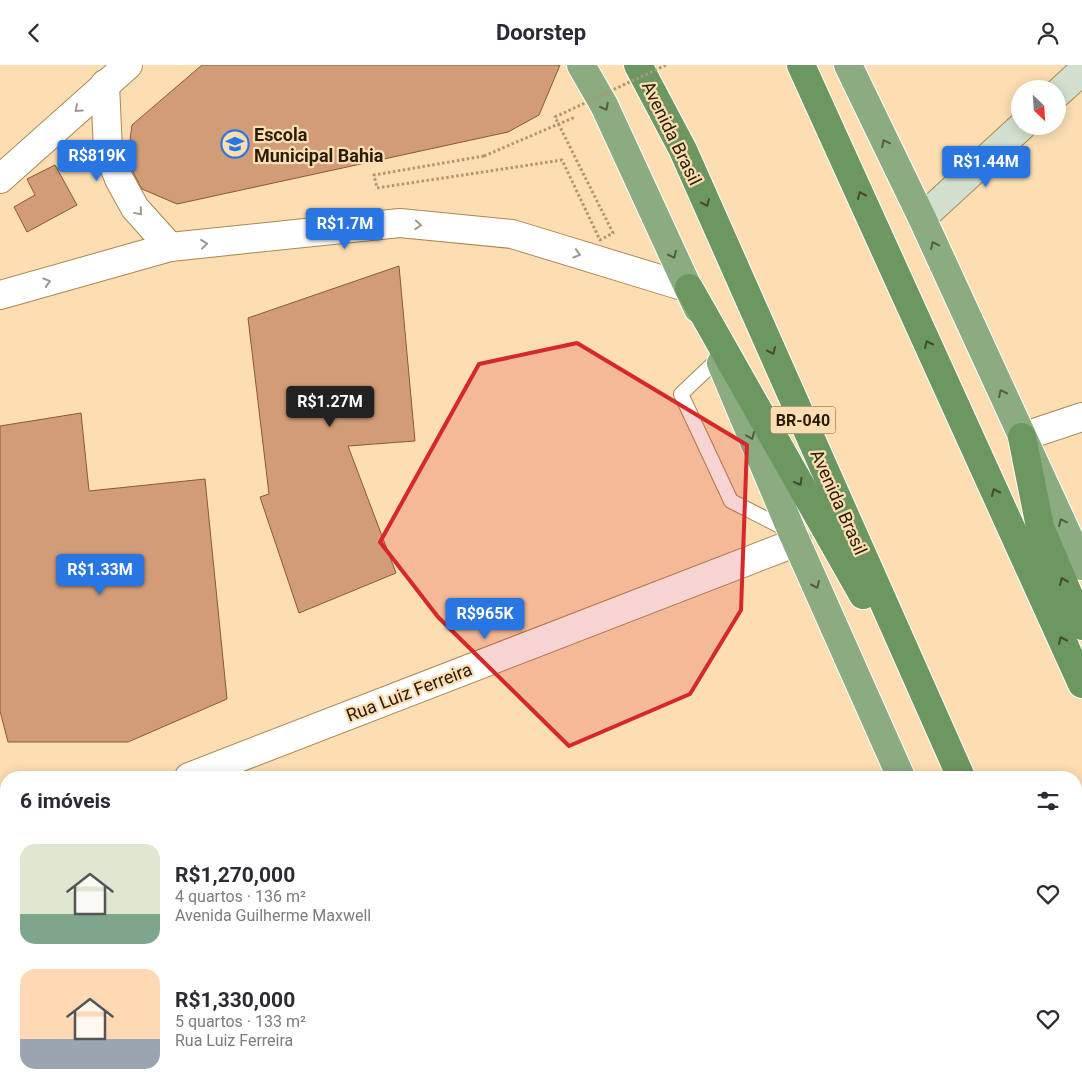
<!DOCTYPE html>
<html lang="pt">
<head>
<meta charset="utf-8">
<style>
	:root { --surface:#fff; --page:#f7f7f7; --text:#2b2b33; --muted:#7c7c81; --accent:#2975e1 }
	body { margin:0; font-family:Roboto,sans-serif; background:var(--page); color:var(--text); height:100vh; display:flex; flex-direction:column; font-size:19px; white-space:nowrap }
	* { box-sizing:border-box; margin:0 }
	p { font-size:16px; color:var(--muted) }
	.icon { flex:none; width:28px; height:28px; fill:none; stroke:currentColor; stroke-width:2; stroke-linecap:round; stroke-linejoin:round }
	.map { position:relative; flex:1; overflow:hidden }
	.drawer { position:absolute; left:0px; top:706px; width:1082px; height:321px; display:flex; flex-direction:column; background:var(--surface); border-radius:20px 20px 0 0; box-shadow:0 2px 12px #0003 }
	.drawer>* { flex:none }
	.needle { width:32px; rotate:155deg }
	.fabs { position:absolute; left:1011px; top:15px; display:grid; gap:10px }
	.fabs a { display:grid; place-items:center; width:55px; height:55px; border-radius:50%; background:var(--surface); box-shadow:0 2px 12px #0003; font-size:25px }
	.price { position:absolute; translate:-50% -42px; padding:0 11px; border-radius:5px; background:var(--accent); color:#fff; font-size:16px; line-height:32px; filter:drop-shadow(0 1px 2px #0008) }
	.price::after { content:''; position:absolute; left:50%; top:30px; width:15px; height:11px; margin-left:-8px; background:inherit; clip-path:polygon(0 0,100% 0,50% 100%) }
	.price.on { background:#222; color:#fff }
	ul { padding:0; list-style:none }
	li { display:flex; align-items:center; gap:15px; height:125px; padding:0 20px }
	li span { display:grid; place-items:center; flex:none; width:140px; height:100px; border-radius:15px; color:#555 }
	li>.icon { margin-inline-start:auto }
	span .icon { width:60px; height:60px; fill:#fffc; stroke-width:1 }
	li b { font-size:21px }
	h2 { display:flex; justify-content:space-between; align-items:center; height:60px; padding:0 20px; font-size:21px }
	header { display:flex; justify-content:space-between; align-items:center; height:65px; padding:0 20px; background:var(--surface); font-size:22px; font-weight:700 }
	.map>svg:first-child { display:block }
</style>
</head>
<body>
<header><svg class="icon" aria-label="back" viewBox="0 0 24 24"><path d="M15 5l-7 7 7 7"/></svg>Doorstep<svg class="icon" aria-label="person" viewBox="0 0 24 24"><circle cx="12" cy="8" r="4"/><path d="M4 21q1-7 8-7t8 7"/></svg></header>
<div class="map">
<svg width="1082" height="1027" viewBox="0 0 1082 1027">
	<rect width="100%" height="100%" fill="#fcdeb2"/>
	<g fill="#d29d76" stroke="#885933">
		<polygon points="202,0 560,0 539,50 508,67 177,139 142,124 133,107 128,91 132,60"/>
		<polygon points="55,100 77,140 27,167 14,142 35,130 27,114"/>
		<polygon points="399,201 415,376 348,381 396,508 299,548 260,432 269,429 248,253"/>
		<polygon points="81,348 89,426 205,414 227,634 128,677 8,677 0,646 0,361"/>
	</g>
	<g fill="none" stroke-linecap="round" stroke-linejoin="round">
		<g stroke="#aa8852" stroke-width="16">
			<g id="service">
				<polyline points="719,293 681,329 731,436 788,465"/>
				<polyline points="320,1021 323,1027"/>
			</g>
		</g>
		<g stroke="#aa8852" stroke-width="30">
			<g id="minor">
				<polyline points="105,19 108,86 119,114 135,143 170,182"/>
				<polyline points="0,114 128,0"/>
				<polyline points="0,230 170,182 400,158 512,169 689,223"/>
				<polyline points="1022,372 1082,352"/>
				<polyline points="189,712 797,477"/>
				<polyline points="0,784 6,782"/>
				<polyline points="154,1021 157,1027"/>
			</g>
		</g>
		<g stroke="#aa8852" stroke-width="30">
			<g id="secondary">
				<polyline points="1058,28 1082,6"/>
				<polyline points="922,153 1022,61"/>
			</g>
		</g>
		<g stroke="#fff" stroke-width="30">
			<g id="trunk">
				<polyline points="581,0 604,40 698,244"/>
				<polyline points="848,0 922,153 1082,501"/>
				<polyline points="721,298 792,467 901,712"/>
				<polyline points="1034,1021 1036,1027"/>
			</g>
		</g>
		<g stroke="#fff" stroke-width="30">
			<g id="motorway">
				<polyline points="638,0 683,85 961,712"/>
				<polyline points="801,0 1082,619"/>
				<polyline points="689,223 863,530"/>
				<polyline points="1022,372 1040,462 1082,561"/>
				<polyline points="1076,977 1082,990"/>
			</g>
		</g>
		<polyline stroke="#af9773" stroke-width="3" stroke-dasharray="2.5 2.5" stroke-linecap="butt" points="484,91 575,52"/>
		<use href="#service" stroke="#fff" stroke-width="14"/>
		<use href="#minor" stroke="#fff" stroke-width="28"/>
		<use href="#secondary" stroke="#d3e0cf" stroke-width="28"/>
		<use href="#trunk" stroke="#8aac80" stroke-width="28"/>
		<use href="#motorway" stroke="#6d9760" stroke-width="28"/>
		<polyline stroke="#af9773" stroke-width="3" stroke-dasharray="2.5 2.5" stroke-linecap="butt" points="484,91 374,110 377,123 562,95 600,175 613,168 555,52 666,0"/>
	</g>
	<defs><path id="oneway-chevron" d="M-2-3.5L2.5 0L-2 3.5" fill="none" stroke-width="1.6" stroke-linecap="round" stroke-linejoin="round" transform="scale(1.25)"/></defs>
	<g stroke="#555d3c">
		<use href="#oneway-chevron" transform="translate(605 42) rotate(63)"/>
		<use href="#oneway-chevron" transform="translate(885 78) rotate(-116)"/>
		<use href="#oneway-chevron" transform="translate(934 180) rotate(-115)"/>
		<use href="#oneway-chevron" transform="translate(673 190) rotate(65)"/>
		<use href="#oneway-chevron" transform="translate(1002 328) rotate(-115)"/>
		<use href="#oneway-chevron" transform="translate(751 371) rotate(67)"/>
		<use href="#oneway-chevron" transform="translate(1062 457) rotate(-115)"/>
		<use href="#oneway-chevron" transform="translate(816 520) rotate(66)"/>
	</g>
	<g stroke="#9f998e">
		<use href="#oneway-chevron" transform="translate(78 44) rotate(138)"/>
		<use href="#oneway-chevron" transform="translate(139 147) rotate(50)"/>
		<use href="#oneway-chevron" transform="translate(418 160) rotate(4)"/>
		<use href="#oneway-chevron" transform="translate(204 179) rotate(-6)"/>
		<use href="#oneway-chevron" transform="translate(577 189) rotate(17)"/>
		<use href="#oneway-chevron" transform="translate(47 217) rotate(-16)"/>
	</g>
	<g stroke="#444d29">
		<use href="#oneway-chevron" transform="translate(861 130) rotate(-114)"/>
		<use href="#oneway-chevron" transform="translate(706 138) rotate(66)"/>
		<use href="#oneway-chevron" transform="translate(928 279) rotate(-114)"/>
		<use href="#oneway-chevron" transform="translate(772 286) rotate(66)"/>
		<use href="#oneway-chevron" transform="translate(799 417) rotate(60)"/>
		<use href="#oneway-chevron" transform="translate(995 427) rotate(-114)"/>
		<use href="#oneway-chevron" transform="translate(1063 516) rotate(-113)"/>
		<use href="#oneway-chevron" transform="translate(1062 575) rotate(-114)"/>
	</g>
	<path fill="#d62828" fill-opacity="0.2" stroke="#d62828" stroke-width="4" stroke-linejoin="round" d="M577 278 747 380 741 545 690 629 569 681 438 552 380 477 479 299Z"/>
	<defs>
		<g id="school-ring" transform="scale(1.4375)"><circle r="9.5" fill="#fcdeb2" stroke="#2975e1" stroke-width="1.5"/><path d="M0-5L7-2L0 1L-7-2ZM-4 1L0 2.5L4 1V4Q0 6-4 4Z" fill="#2975e1"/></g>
	</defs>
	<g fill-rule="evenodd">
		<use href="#school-ring" x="235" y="79"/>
	</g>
	<g text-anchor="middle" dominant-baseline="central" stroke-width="4.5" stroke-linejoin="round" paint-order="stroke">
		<rect fill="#fcdeb2" stroke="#685639" stroke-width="1" x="770.5" y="341.5" width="65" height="27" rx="4"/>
		<g font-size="16" font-weight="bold" fill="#291c05">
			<text x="803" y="355">BR-040</text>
		</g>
		<g font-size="18" fill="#291c05" stroke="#fcdeb2">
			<text transform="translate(672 68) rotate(64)">Avenida Brasil</text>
			<text transform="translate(839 437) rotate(66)">Avenida Brasil</text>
			<text transform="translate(409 627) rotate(-21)">Rua Luiz Ferreira</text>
		</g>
		<g font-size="18" font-weight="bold" fill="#291c05" stroke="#fcdeb2" text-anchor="start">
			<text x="254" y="69">Escola<tspan x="254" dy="21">Municipal Bahia</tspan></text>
		</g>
	</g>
</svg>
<div class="fabs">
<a><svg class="needle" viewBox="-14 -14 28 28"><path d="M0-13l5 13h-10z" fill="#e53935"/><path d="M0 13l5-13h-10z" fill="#7c7c81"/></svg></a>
</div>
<b class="price" style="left:97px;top:117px">R$819K</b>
<b class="price" style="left:986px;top:123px">R$1.44M</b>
<b class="price" style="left:345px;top:185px">R$1.7M</b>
<b class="price on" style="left:330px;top:363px">R$1.27M</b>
<b class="price" style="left:100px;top:531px">R$1.33M</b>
<b class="price" style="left:485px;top:575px">R$965K</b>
<section class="drawer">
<h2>6 imóveis<svg class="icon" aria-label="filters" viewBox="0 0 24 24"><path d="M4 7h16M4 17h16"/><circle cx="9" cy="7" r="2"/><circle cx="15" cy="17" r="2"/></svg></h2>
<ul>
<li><span style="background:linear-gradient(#dfe7d0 70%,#7fa58c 0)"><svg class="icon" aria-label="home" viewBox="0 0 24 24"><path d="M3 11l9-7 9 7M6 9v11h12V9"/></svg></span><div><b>R$1,270,000</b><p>4 quartos · 136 m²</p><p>Avenida Guilherme Maxwell</p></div><svg class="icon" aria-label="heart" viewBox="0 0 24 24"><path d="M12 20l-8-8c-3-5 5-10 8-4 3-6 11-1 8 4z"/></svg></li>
<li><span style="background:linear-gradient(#ffd9b3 70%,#9aa5b1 0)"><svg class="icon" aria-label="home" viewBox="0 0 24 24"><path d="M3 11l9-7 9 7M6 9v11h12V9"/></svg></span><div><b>R$1,330,000</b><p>5 quartos · 133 m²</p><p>Rua Luiz Ferreira</p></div><svg class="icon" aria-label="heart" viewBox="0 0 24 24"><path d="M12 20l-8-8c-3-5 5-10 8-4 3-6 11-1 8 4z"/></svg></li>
</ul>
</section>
</div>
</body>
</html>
